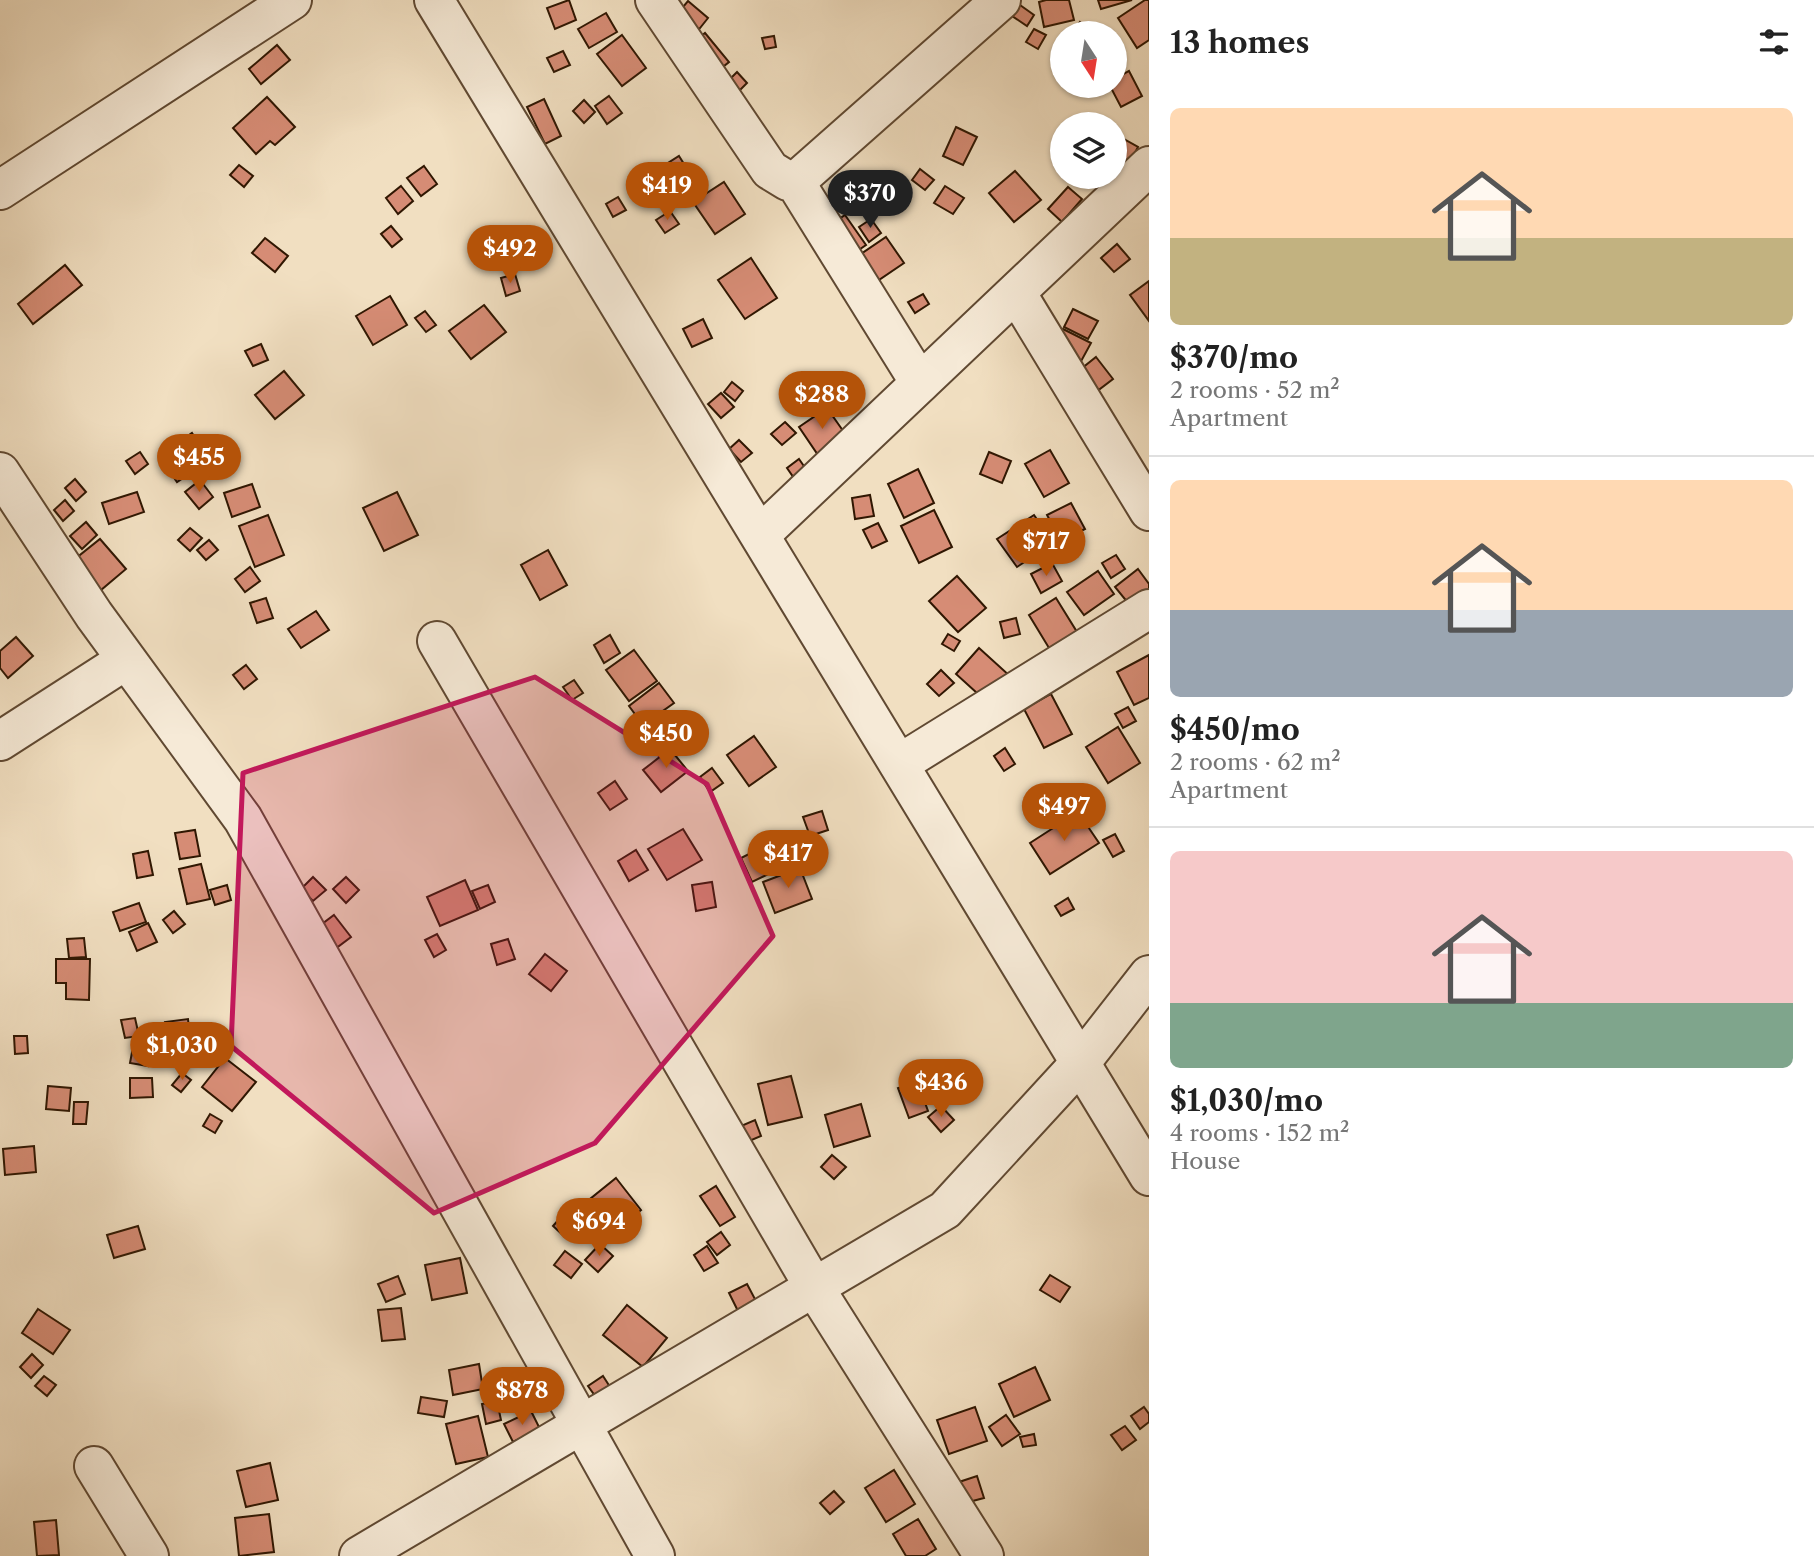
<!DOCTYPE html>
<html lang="en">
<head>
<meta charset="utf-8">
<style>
	:root { --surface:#fff; --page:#f6f6f6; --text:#222; --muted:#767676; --line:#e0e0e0; --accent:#b45309 }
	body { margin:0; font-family:"Libre Caslon Text",serif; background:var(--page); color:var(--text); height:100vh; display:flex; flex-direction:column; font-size:26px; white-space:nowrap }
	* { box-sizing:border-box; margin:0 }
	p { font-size:23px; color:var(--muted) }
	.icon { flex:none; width:38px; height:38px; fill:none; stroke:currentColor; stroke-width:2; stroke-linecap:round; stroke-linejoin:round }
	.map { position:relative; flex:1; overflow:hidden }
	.panel { display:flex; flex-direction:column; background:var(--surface); width:665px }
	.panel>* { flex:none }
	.needle { width:46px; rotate:168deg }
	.fabs { position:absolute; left:1050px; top:21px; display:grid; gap:14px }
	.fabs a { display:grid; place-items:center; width:77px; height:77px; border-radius:50%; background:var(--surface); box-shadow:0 2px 5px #0004; font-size:35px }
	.price { position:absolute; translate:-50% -60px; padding:0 16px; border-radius:24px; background:var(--accent); color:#fff; font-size:23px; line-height:46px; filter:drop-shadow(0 2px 4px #0008) }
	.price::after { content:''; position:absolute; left:50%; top:42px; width:21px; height:16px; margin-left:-10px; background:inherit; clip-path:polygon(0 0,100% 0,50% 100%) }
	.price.active { background:#222; color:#fff }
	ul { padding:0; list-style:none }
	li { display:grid; align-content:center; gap:14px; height:371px; padding:0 21px }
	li+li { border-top:2px solid var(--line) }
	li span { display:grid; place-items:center; height:217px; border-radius:10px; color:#555 }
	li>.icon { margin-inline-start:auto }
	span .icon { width:126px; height:126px; fill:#fffc; stroke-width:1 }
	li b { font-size:30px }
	h2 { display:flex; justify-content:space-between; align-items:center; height:84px; padding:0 21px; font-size:30px }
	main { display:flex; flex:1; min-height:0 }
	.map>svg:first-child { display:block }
</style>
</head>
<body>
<main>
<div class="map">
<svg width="1149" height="1556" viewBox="0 0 1149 1556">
	<rect width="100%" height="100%" fill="#f1dfc1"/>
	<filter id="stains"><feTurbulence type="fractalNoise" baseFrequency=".00286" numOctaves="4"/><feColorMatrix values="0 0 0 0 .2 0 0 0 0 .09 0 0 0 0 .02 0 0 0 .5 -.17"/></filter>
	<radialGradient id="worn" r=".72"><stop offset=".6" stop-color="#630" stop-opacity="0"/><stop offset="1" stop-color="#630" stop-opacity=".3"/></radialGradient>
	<g fill="#d68c75" stroke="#301702" stroke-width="2">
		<polygon points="569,0 576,20 555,29 547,8"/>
		<polygon points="1046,0 1069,0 1074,20 1044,27 1039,2"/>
		<polygon points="1098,0 1132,0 1101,9"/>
		<polygon points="1145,0 1149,0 1149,40 1137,48 1118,18"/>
		<polygon points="688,1 708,18 688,43 667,26"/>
		<polygon points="1020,5 1034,15 1027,26 1012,16"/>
		<polygon points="606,13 617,32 589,48 578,29"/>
		<polygon points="1080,22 1095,33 1072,33"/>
		<polygon points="1034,29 1046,35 1038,49 1026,42"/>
		<polygon points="705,33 729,62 704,82 681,53"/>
		<polygon points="622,35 646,68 622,86 597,54"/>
		<polygon points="774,36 776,47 765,49 762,38"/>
		<polygon points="277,45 290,60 261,84 249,69"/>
		<polygon points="563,51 570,65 554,72 547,58"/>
		<polygon points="1129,71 1142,96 1121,107 1110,86 1115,86 1115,79"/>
		<polygon points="737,72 747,83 735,95 724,85"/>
		<polygon points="609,96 622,113 607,124 595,106"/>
		<polygon points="267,97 295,127 275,145 270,141 256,154 233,128"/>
		<polygon points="544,99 561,136 545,144 527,107"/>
		<polygon points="584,100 595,112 584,123 573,111"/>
		<polygon points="956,127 977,137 963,165 943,156"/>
		<polygon points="1115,134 1138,147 1127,168 1115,161"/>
		<polygon points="679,156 699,188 669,207 649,175"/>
		<polygon points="239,165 253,176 244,187 230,175"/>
		<polygon points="424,166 437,184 421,196 407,178"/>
		<polygon points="920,169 934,180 925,190 912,180"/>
		<polygon points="1015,171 1041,200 1014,222 989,193"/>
		<polygon points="840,180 858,192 845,209 828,196"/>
		<polygon points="724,182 745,214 715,234 693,202"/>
		<polygon points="401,186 413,201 398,214 386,198"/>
		<polygon points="945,186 964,198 953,214 934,203"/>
		<polygon points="1068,187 1082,199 1062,222 1048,209"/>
		<polygon points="618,197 626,210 613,217 606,204"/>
		<polygon points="670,211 679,224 665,233 656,220"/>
		<polygon points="845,215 866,245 834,267 813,237"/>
		<polygon points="871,219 881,233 869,242 859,227"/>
		<polygon points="391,226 402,239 392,247 381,234"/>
		<polygon points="886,237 904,263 870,286 852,260"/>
		<polygon points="265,238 288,256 275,272 252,253"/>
		<polygon points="1117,244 1130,259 1114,272 1101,258"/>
		<polygon points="751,258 777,298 745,319 718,280"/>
		<polygon points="65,265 82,285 33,324 18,304"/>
		<polygon points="515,274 520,291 506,296 501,278"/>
		<polygon points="1149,281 1149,321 1130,295"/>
		<polygon points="923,294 929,304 915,313 908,302"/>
		<polygon points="390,296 407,325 373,345 356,316"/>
		<polygon points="484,305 506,332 471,359 449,331"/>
		<polygon points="1073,309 1098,321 1088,339 1064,327"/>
		<polygon points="425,311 436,325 426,332 415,318"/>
		<polygon points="703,319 712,338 692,347 683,329"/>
		<polygon points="1063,329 1091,343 1079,365 1051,351"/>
		<polygon points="261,344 268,360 253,366 245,351"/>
		<polygon points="1096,357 1113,379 1088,398 1071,377"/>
		<polygon points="284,371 304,395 275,419 255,395"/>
		<polygon points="732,382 743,391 735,401 724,392"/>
		<polygon points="721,393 734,407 721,418 708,404"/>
		<polygon points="827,408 846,435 818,455 799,427"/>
		<polygon points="785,422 796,433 782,445 771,434"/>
		<polygon points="192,433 210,460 177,482 159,456"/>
		<polygon points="739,440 752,453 741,462 729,449"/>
		<polygon points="1050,450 1069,483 1044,497 1025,464"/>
		<polygon points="140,452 148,464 135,474 126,461"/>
		<polygon points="989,452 1011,461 1002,483 980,474"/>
		<polygon points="799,459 808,472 796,481 787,468"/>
		<polygon points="918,469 934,503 904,518 888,484"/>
		<polygon points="75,479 86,492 76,501 65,488"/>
		<polygon points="200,480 213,497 199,509 185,492"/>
		<polygon points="252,484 260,507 232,517 224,493"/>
		<polygon points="137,492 144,512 109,524 102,503"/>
		<polygon points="397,492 418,535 384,551 363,508"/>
		<polygon points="870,495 874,516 855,519 852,498"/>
		<polygon points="65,500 74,511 63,521 54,510"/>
		<polygon points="1071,503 1085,529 1061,541 1047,515"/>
		<polygon points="934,510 952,547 919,563 901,526"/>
		<polygon points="268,515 284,555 255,567 239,526"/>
		<polygon points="1034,515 1053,543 1017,567 997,539"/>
		<polygon points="86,522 97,535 82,549 70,536"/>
		<polygon points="878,523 887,541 872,548 863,530"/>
		<polygon points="190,528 202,538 190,551 178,540"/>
		<polygon points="100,539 126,569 101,590 75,559"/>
		<polygon points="209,540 218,550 206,560 197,550"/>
		<polygon points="548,550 567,585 540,600 521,565"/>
		<polygon points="1116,555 1125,569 1111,578 1102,563"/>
		<polygon points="1052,563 1062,581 1041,593 1031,574"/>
		<polygon points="250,567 260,581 245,592 235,579"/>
		<polygon points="1138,569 1149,584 1149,604 1137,614 1115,587"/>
		<polygon points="1098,571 1114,594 1084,615 1067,592"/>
		<polygon points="957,576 986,608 958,632 929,601"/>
		<polygon points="266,598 273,618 257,623 250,603"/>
		<polygon points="1056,598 1077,632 1049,648 1029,615"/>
		<polygon points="316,611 329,630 301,648 288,629"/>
		<polygon points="1016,618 1020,634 1004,638 1000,622"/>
		<polygon points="948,634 960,641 954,651 942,644"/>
		<polygon points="610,635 620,653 604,663 594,645"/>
		<polygon points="16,637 33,656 8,678 0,668 0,651"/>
		<polygon points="979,648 1011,677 988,703 956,674"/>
		<polygon points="634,650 657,681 629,701 606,670"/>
		<polygon points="1149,655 1149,698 1134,705 1117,672"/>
		<polygon points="246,665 257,679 244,689 233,675"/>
		<polygon points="941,670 954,683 939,696 927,684"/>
		<polygon points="574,680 583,693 572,700 563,687"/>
		<polygon points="659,683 674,703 643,725 629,706"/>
		<polygon points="1051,694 1072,734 1044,748 1024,709"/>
		<polygon points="1128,707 1136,721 1123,728 1115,714"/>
		<polygon points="1118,727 1140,763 1108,783 1086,747"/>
		<polygon points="754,736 776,767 749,786 727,755"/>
		<polygon points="1005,748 1015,764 1004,771 994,756"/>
		<polygon points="670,749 688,771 661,792 643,770"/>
		<polygon points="712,768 723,783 710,792 700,777"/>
		<polygon points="615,781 627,799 610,810 598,793"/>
		<polygon points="822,811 828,830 810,836 803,817"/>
		<polygon points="1078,812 1099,843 1050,874 1030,843"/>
		<polygon points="683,829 702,860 667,880 648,849"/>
		<polygon points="195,830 200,856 180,859 175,833"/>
		<polygon points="1115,834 1124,851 1113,857 1103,840"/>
		<polygon points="812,843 818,855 805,860 800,848"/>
		<polygon points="767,845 779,869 752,882 741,858"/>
		<polygon points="636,850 648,870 629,881 618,861"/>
		<polygon points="148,851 153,875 137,878 133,854"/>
		<polygon points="201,864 210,899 187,904 179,869"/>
		<polygon points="800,868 812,899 775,913 763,882"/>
		<polygon points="313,877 326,890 313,901 301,889"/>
		<polygon points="346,877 359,890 346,903 333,889"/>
		<polygon points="465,880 478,910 440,926 427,897"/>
		<polygon points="712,882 716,907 696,911 692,885"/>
		<polygon points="227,885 231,900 215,905 210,890"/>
		<polygon points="488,885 495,902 480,909 472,891"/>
		<polygon points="1068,898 1074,909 1061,916 1055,906"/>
		<polygon points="139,903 146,922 120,931 113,912"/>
		<polygon points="174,911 185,924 173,933 163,920"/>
		<polygon points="334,915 351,937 335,949 318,927"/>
		<polygon points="148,923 157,942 137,951 129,932"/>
		<polygon points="437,934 446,950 434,957 425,940"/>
		<polygon points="84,938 86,957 69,958 67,939"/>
		<polygon points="508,939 515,959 497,965 491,944"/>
		<polygon points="545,954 567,971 551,991 529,974"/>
		<polygon points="56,959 90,959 89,1000 66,999 66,983 56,983"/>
		<polygon points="135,1018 139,1036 125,1038 121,1020"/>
		<polygon points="188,1019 190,1039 168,1042 165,1022"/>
		<polygon points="14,1036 27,1036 28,1053 15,1054"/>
		<polygon points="133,1047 151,1050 148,1066 130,1063"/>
		<polygon points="156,1048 172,1048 173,1064 156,1065"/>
		<polygon points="225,1058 256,1082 232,1111 202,1087"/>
		<polygon points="182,1073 191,1080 181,1092 172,1085"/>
		<polygon points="791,1076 802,1117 768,1125 758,1084"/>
		<polygon points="130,1078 152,1078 153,1097 130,1098"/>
		<polygon points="917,1081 928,1111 909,1118 898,1088"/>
		<polygon points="48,1086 71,1088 69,1111 46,1109"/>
		<polygon points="74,1102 88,1102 86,1124 73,1124"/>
		<polygon points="861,1104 870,1136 834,1147 825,1115"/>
		<polygon points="941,1106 954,1120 941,1132 928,1117"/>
		<polygon points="210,1114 222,1121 215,1133 203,1126"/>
		<polygon points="755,1120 761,1136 747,1142 741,1126"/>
		<polygon points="34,1146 36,1172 5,1175 3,1149"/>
		<polygon points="832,1155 846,1167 834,1179 821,1167"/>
		<polygon points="616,1178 641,1210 615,1231 590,1199"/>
		<polygon points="716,1186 735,1217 720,1226 700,1196"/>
		<polygon points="561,1217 573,1228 565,1237 553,1226"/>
		<polygon points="138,1226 145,1249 114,1258 107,1235"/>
		<polygon points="721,1232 730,1245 717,1255 707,1242"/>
		<polygon points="600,1244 613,1256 598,1272 585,1260"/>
		<polygon points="707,1246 718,1263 704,1271 694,1255"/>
		<polygon points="565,1251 582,1264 571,1278 554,1265"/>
		<polygon points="460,1258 467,1293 432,1300 425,1265"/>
		<polygon points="1050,1275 1070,1287 1060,1302 1040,1290"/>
		<polygon points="398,1276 405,1294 386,1302 378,1284"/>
		<polygon points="747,1284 756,1301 738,1311 729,1293"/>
		<polygon points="627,1305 667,1338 643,1367 603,1335"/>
		<polygon points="401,1308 405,1339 382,1341 378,1310"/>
		<polygon points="38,1309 70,1330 53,1354 22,1333"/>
		<polygon points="32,1354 43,1365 31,1378 20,1367"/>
		<polygon points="479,1364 483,1389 453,1395 449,1370"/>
		<polygon points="1035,1367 1050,1400 1014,1417 999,1384"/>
		<polygon points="44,1376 56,1385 47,1396 35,1386"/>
		<polygon points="603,1376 612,1390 598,1400 588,1386"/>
		<polygon points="421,1397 447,1401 444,1417 418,1413"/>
		<polygon points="497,1401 501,1420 486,1424 482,1404"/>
		<polygon points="975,1407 987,1441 949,1454 937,1420"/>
		<polygon points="1144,1407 1149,1414 1149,1422 1140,1429 1131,1416"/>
		<polygon points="531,1411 540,1429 513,1442 504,1424"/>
		<polygon points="1006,1415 1020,1434 1002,1446 989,1427"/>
		<polygon points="478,1416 488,1457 456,1464 446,1424"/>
		<polygon points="1125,1426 1136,1440 1122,1450 1111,1435"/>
		<polygon points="1034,1434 1036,1445 1023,1447 1020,1437"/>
		<polygon points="270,1463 278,1500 246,1507 237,1471"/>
		<polygon points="894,1470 915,1504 886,1522 865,1488"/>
		<polygon points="977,1476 984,1498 965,1503 959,1482"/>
		<polygon points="834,1491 844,1502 830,1514 820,1503"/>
		<polygon points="269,1514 274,1552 239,1556 235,1518"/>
		<polygon points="918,1519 936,1549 925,1556 906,1556 893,1534"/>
		<polygon points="56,1520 59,1555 37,1556 34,1522"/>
	</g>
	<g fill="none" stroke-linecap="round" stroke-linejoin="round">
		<g stroke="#604932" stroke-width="42">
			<g id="minor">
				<polyline points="434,0 1149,1176"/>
				<polyline points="655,0 770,170 788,181 795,182 920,383"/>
				<polyline points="795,182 1001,0"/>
				<polyline points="0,190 292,0"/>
				<polyline points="1017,294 1149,511"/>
				<polyline points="0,472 94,615 243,819 655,1556"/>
				<polyline points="760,535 1149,166"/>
				<polyline points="437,641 814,1287 984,1556"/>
				<polyline points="0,741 126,660"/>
				<polyline points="899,764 1149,609"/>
				<polyline points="94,1466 149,1556"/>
				<polyline points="359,1556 945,1210 1081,1062 1149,975"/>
			</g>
		</g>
		<use href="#minor" stroke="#f6ead7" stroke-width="38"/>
	</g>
	<path fill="#c2185b" fill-opacity="0.2" stroke="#c2185b" stroke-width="5" stroke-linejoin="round" d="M535 677 707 784 773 936 595 1143 434 1213 231 1046 243 773Z"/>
	<rect width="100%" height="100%" filter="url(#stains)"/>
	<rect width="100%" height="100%" fill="url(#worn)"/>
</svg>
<div class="fabs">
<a><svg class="needle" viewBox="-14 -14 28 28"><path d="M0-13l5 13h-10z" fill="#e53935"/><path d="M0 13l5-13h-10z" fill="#767676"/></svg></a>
<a><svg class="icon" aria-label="layers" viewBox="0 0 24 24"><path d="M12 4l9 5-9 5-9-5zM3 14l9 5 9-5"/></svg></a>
</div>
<b class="price" style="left:667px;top:222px">$419</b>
<b class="price active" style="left:870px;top:230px">$370</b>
<b class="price" style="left:510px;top:285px">$492</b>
<b class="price" style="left:822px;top:431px">$288</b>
<b class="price" style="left:199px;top:494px">$455</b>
<b class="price" style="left:1046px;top:578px">$717</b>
<b class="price" style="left:666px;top:770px">$450</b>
<b class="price" style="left:1064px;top:843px">$497</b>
<b class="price" style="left:788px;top:890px">$417</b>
<b class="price" style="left:182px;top:1082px">$1,030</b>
<b class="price" style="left:941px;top:1119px">$436</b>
<b class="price" style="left:599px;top:1258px">$694</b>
<b class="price" style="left:522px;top:1427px">$878</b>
</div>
<section class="panel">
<h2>13 homes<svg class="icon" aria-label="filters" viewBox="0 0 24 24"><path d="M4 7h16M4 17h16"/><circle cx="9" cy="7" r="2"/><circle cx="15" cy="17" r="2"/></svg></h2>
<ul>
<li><span style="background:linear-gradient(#ffd9b3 60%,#c2b280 0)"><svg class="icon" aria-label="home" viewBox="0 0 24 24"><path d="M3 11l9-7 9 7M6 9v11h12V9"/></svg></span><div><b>$370/mo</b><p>2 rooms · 52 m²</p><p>Apartment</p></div></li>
<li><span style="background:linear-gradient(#ffd9b3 60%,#9aa5b1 0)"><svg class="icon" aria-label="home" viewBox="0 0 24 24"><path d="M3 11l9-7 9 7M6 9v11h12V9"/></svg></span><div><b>$450/mo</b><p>2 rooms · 62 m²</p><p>Apartment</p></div></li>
<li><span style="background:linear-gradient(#f6c9c9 70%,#7fa58c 0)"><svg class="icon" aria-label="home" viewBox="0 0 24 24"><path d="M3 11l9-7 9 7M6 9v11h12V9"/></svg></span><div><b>$1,030/mo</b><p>4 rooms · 152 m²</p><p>House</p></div></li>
</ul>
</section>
</main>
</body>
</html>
